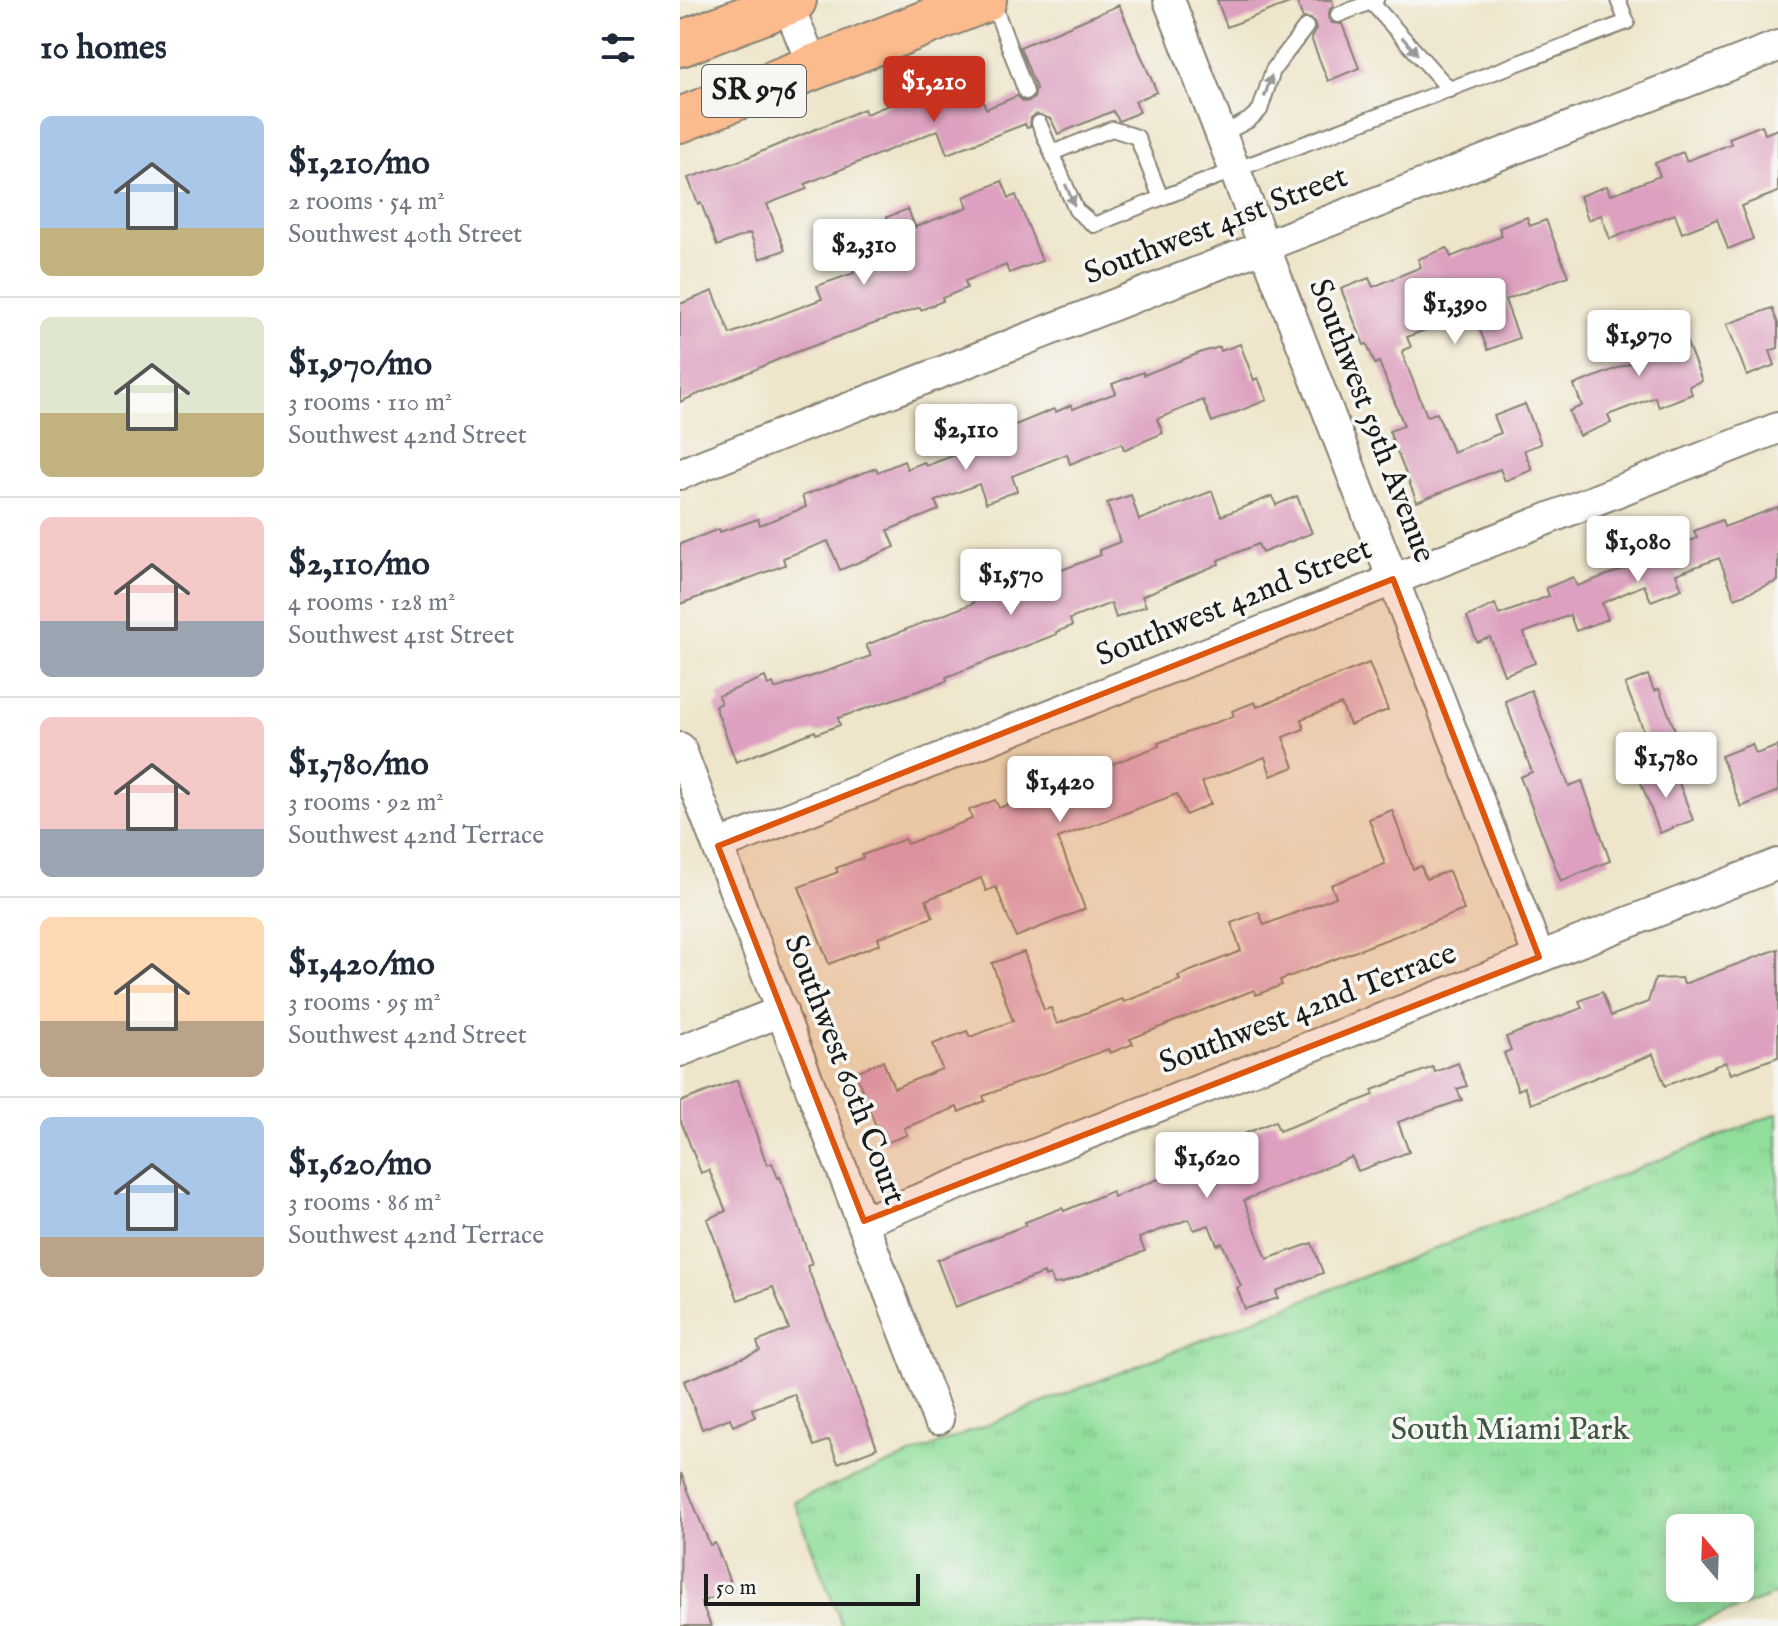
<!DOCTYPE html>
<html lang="en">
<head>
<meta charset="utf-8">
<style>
	:root { --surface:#fff; --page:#f6f6f7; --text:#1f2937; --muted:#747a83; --line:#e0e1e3; --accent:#c8321e }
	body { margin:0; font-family:"IM FELL English",serif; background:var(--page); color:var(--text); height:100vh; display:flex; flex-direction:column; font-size:30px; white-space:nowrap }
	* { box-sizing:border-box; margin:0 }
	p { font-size:26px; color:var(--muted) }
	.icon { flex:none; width:44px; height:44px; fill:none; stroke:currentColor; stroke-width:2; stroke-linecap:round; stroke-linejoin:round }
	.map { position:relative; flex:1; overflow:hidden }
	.drawer { display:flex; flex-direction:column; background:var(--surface); width:680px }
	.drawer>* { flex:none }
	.needle { width:52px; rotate:341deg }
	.controls { position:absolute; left:986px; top:1514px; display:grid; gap:16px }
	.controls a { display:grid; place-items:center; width:88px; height:88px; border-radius:12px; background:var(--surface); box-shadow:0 4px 20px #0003; font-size:40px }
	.scale { position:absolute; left:24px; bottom:20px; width:216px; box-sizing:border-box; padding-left:8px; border:4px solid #1c1c1c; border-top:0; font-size:22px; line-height:28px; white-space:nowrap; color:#1c1c1c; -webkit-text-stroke:6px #f6f6f2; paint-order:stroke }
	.price { position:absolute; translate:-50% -68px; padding:0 18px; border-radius:8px; background:#fff; color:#222; font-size:26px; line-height:52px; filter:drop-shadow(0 2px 4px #0008) }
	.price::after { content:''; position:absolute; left:50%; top:48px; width:24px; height:18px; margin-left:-12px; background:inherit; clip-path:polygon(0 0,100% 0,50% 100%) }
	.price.on { background:var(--accent); color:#fff }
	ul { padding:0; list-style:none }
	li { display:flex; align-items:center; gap:24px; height:200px; padding:0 40px }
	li+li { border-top:2px solid var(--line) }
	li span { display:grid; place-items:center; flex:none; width:224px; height:160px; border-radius:12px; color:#555 }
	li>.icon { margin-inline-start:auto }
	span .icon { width:96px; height:96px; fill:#fffc; stroke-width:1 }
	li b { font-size:34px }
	h2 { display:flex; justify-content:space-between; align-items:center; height:96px; padding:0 40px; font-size:34px }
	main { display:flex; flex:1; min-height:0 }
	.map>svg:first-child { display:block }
</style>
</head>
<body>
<main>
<section class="drawer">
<h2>10 homes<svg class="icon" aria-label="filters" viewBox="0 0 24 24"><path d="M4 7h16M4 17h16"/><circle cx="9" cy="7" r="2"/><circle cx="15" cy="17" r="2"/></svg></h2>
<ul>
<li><span style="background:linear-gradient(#a9c7e8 70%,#c2b280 0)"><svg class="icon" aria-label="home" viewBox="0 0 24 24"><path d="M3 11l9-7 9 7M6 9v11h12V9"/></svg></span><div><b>$1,210/mo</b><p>2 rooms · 54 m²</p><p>Southwest 40th Street</p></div></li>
<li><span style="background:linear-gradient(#dfe7d0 60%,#c2b280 0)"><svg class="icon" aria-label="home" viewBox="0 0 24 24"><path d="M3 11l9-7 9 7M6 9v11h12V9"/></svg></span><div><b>$1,970/mo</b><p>3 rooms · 110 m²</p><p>Southwest 42nd Street</p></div></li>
<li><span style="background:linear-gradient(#f6c9c9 65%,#9aa5b1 0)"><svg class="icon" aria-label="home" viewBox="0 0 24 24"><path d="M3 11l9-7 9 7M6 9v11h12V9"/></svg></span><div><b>$2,110/mo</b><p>4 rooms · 128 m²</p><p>Southwest 41st Street</p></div></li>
<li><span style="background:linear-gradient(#f6c9c9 70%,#9aa5b1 0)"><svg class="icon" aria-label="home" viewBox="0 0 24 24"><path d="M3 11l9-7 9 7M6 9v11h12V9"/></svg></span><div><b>$1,780/mo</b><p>3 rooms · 92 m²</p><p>Southwest 42nd Terrace</p></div></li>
<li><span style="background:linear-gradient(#ffd9b3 65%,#b9a48a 0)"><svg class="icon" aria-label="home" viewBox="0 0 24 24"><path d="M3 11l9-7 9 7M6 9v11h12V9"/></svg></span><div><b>$1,420/mo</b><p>3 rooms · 95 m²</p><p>Southwest 42nd Street</p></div></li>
<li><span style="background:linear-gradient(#a9c7e8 75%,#b9a48a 0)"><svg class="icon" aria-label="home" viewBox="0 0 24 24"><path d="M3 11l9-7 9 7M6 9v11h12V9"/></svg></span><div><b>$1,620/mo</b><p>3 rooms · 86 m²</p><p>Southwest 42nd Terrace</p></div></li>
</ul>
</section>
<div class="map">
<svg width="1098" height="1626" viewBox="0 0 1098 1626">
	<defs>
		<pattern id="grass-tufts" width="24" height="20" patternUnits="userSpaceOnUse" patternTransform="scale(2)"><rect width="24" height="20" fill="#92df9c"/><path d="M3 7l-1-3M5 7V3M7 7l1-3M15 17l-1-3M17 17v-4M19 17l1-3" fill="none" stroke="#7dbf86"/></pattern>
	</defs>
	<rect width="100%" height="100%" fill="#f6f6f2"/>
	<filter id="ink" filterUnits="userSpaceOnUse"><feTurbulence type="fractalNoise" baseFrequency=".0125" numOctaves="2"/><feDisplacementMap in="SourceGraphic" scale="16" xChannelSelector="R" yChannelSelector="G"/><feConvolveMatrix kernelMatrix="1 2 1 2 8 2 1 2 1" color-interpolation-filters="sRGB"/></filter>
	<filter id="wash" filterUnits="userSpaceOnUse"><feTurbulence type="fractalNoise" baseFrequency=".006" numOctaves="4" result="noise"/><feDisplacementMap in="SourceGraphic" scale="32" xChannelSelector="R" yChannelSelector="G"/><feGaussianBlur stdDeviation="1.8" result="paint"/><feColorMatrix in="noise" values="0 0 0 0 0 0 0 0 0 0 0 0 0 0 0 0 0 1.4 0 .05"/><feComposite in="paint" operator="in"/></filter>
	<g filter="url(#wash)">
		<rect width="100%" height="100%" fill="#eee5ca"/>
		<path fill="url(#grass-tufts)" stroke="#577e5c" stroke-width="2" fill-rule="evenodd" d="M1098 1113V1593L1013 1626H162L114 1501ZM1060 1528V1588H1000V1528Z"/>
		<g id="blocks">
			<g fill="#dda0c0">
				<polygon points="537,0 612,0 612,2 547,27"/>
				<polygon points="616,0 652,0 654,6 650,9 648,18 652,23 662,24 679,68 648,81 631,38 636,29 635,24 631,19 623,18"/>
				<polygon points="439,5 477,92 455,101 460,112 439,121 433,111 378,134 371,119 356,114 351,118 350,127 347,128 345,124 267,154 258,130 125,184 127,189 87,204 105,250 80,259 70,233 37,246 21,203 18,204 8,178 59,161 184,109 186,114 292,73 306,109 337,96 344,102 350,101 354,98 356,88 340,47"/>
				<polygon points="1082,125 1085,134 1098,129 1098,192 1061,206 1073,239 1048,249 1037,219 1002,233 995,214 930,239 921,215 908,220 900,196 927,186 930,195 980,176 975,163 1003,152 1006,161 1051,144 1049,138"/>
				<polygon points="322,181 329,198 336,195 362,261 329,273 326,265 285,281 287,288 262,298 263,301 241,310 240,307 111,354 0,402 0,304 33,291 50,334 142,299 137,286 174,273 161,237 208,221 207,217 228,209 235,227 288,207 284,197"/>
				<polygon points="847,217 850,226 866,220 888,276 825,300 839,338 808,350 792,311 727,337 731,347 723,350 722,353 747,416 757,413 773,452 821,433 814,416 845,404 861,444 844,450 852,470 825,481 820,469 737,502 709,431 724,426 699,362 695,364 687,344 684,345 661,289 689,278 693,287 741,267 738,259 767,248 771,257 822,236 819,228"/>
				<polygon points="1092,308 1098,324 1098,348 1090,351 1095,365 1067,376 1047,324"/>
				<polygon points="998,320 1022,381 1009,386 1012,394 979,407 975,397 928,415 931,423 899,436 889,411 902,406 894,385 956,361 948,339"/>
				<polygon points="560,344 574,380 578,378 587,400 532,422 523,400 477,419 483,433 444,450 442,443 390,464 387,454 332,476 337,491 306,503 299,484 255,501 259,510 208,530 215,547 160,570 148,541 103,558 105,565 0,604 0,544 39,529 40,532 78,519 80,525 126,507 122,496 196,468 198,472 224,461 227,469 244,462 246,466 286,451 282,442 316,428 318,432 374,409 376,412 391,405 393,409 436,393 432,384 463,372 464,375 522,352 540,347 541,351"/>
				<polygon points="532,491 541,516 592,496 596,505 617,496 632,533 582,553 578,544 538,560 539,564 462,596 466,606 436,618 431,603 390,619 392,626 376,632 377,634 266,677 267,681 158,718 160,725 136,734 135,731 56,762 35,706 41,703 38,696 85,677 88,685 93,683 95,689 191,656 186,645 294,603 293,600 318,590 319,594 421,555 419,550 440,542 427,503 451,495 459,520"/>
				<polygon points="1098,507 1098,581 1055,598 1039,558 996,574 1002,589 971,601 964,585 922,603 928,619 896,631 890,615 844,633 855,663 824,675 810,637 797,642 787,617 815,604 819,615 869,596 866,588 893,577 897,586 944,569 940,559 967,548 971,557 1017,538 1014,531 1042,520 1044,527"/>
				<polygon points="689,663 708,710 670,725 661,704 621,719 624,729 603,737 614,767 591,776 585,757 522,782 531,804 506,815 497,794 378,838 405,909 336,937 316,887 306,891 301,878 246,900 253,917 198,938 200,944 149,964 119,887 158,872 156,868 183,858 182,855 225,839 227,844 292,819 289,810 315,800 319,808 380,785 378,781 416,765 428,760 430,765 479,746 478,743 554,716 552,711 575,702 577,707"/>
				<polygon points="968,675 974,691 979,689 1001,746 974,756 945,684"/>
				<polygon points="851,690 889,786 902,781 930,861 881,881 840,777 852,772 825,701"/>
				<polygon points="1072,744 1076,754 1098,746 1098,791 1061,807 1041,756"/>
				<polygon points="993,767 1013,820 980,833 960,780"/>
				<polygon points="712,810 733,869 741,866 746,879 769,871 784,910 600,980 602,985 576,995 574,990 450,1039 453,1044 430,1053 428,1049 303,1096 305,1101 279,1112 277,1107 224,1128 227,1135 203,1144 175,1072 203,1061 214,1088 262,1069 253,1044 287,1031 290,1037 333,1021 312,963 344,952 364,1010 371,1008 377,1024 442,999 444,1002 500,980 498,976 561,951 551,923 579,912 584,925 656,897 651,885 705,864 689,819"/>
				<polygon points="1098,949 1098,1057 1051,1074 1046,1062 985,1086 973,1054 851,1104 844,1087 838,1090 824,1053 831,1050 826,1037 902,1008 899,1001 922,992 931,1016 968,1002 975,979 1002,978 1004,984"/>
				<polygon points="778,1063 787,1086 777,1089 782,1100 718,1122 729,1152 678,1171 672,1157 564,1200 587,1259 632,1243 643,1273 596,1291 598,1298 565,1309 557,1288 561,1286 542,1243 537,1245 529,1225 514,1230 509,1219 459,1238 465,1251 383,1283 374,1284 370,1275 365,1277 364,1273 275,1307 257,1260 346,1225 345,1222 382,1208 384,1211 432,1191 434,1197 491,1174 490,1169 566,1140 564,1134 595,1121 599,1131 694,1095 692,1090 753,1067 755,1072"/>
				<polygon points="57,1080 87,1165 92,1163 98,1178 100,1177 132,1264 127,1266 197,1448 158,1463 149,1440 134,1446 114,1394 72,1409 75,1417 53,1426 50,1418 22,1429 4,1381 80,1351 77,1342 109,1329 93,1287 58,1300 27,1219 46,1211 29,1170 21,1173 0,1119 0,1102"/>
				<polygon points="1,1473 30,1545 35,1543 53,1590 21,1602 31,1626 0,1626"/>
			</g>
		</g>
	</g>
	<g filter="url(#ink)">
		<use href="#blocks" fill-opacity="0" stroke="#858073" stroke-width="2"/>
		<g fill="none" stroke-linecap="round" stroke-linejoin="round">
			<g stroke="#858073" stroke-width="18">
				<g id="service">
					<polyline points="312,0 346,92"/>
					<polyline points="691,2 770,90"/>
					<polyline points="658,15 696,0"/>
					<polyline points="359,123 396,210 414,225 481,198 457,137 432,129 372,153"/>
					<polyline points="541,135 569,120 580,110 593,70 626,27"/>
					<polyline points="481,198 947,22 938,0"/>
				</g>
			</g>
			<g stroke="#858073" stroke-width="34">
				<g id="minor">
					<polyline points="106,0 134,68"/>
					<polyline points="489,0 859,957"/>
					<polyline points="0,474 1098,46"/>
					<polyline points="0,748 258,1419"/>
					<polyline points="38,846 1098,428"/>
					<polyline points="0,1051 102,1011"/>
					<polyline points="184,1221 1098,864"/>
				</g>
			</g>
			<g stroke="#858073" stroke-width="48">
				<g id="primary">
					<polyline points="0,44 114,0"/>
					<polyline points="0,120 304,0"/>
				</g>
			</g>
			<use href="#service" stroke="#fff" stroke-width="14"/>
			<use href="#minor" stroke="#fff" stroke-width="30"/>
			<use href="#primary" stroke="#fbbb8d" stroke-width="44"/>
		</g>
		<defs><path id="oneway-solid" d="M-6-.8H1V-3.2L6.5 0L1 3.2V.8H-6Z" transform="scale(2)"/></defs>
		<g fill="#999">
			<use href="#oneway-solid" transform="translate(730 46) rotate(48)"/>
			<use href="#oneway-solid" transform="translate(588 86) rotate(-72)"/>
			<use href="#oneway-solid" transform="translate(390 195) rotate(67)"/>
		</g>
	</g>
	<path fill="#de560d" fill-opacity="0.2" stroke="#de560d" stroke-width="6" stroke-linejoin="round" d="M713 579 859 957 184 1221 38 846Z"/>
	<g text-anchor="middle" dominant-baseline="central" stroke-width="7" stroke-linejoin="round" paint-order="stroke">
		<rect fill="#f6f6f2" stroke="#5d5d5c" stroke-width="2" x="22" y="65" width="104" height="52" rx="6"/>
		<g font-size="30" font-weight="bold" fill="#1c1c1c">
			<text x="74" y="91">SR 976</text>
		</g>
		<g font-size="32" fill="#1c1c1c" stroke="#f6f6f2">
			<text transform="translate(536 226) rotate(-21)">Southwest 41st Street</text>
			<text transform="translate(691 421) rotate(69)">Southwest 59th Avenue</text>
			<text transform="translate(554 603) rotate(-22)">Southwest 42nd Street</text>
			<text transform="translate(628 1009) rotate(-21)">Southwest 42nd Terrace</text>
			<text transform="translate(164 1070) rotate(69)">Southwest 60th Court</text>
		</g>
		<g font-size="32" fill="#3f5642" stroke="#f6f6f2">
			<text x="830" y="1430">South Miami Park</text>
		</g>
	</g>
</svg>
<div class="controls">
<a><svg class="needle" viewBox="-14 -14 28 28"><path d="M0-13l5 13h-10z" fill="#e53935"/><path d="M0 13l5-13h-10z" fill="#747a83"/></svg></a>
</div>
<div class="scale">50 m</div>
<b class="price on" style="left:254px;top:124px">$1,210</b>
<b class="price" style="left:184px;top:287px">$2,310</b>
<b class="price" style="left:775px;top:346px">$1,390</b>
<b class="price" style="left:959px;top:378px">$1,970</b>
<b class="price" style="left:286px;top:472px">$2,110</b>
<b class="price" style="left:958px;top:584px">$1,080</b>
<b class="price" style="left:331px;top:617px">$1,570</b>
<b class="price" style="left:986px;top:800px">$1,780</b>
<b class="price" style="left:380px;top:824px">$1,420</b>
<b class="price" style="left:527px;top:1200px">$1,620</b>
</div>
</main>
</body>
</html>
